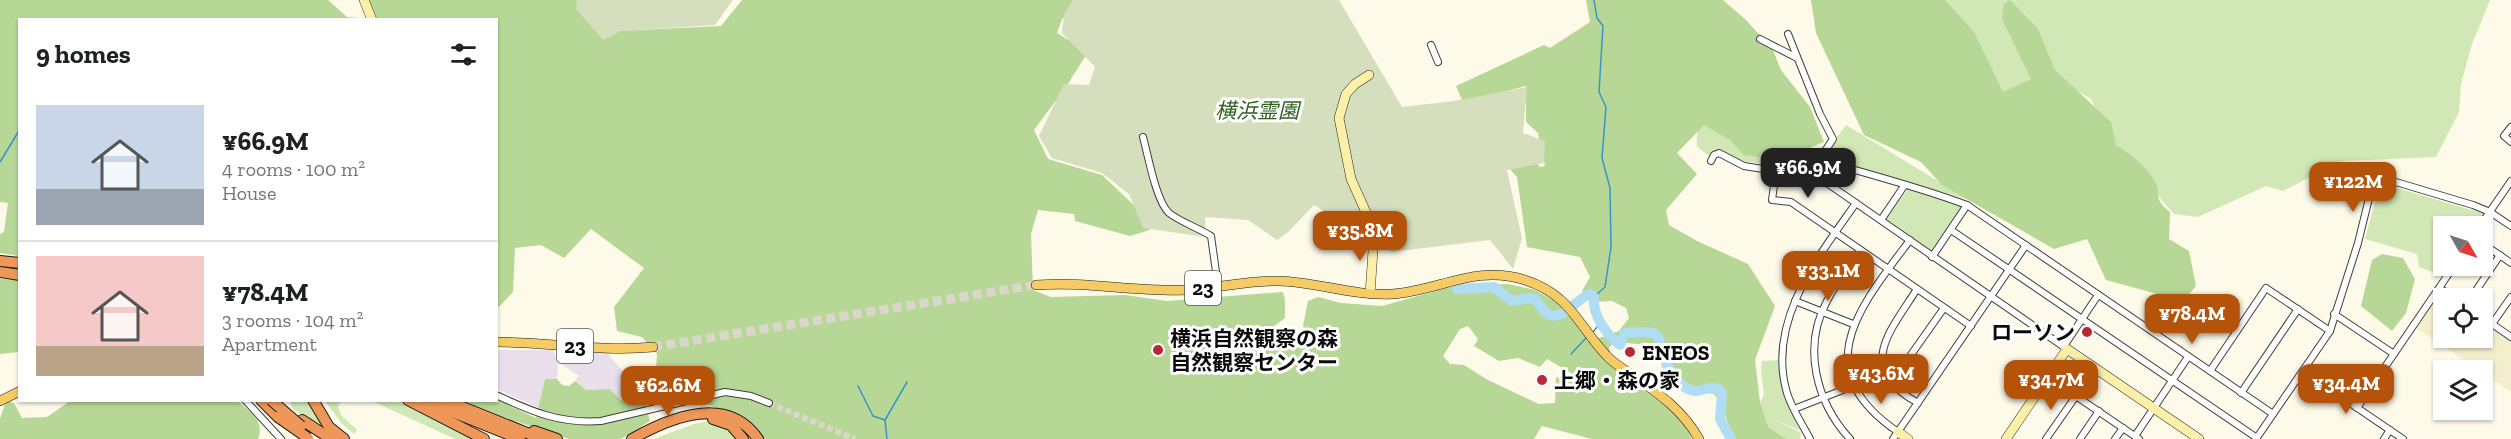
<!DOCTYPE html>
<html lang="en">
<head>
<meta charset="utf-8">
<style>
	:root { --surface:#fff; --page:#f2f2f2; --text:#202124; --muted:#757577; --line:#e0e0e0; --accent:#b45309 }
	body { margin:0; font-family:"Zilla Slab","Noto Sans JP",serif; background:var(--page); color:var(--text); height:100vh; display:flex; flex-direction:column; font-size:22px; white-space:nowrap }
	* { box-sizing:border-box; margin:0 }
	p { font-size:20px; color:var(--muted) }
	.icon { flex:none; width:33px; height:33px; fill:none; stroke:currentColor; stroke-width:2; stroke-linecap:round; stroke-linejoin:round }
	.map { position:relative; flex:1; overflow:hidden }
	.sheet { position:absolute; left:18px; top:18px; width:480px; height:384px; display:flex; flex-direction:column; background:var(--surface); border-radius:0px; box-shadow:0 2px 4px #0004 }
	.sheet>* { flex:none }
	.needle { width:39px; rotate:129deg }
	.fabs { position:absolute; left:2433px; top:216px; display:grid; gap:12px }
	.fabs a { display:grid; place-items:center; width:60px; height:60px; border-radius:0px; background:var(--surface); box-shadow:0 2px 4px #0004; font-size:30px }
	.price { position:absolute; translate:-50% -51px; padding:0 14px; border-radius:12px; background:var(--accent); color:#fff; font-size:20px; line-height:39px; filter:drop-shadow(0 2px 3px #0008) }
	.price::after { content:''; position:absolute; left:50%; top:36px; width:18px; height:14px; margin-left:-9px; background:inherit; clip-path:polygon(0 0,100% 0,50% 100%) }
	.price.active { background:#222; color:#fff }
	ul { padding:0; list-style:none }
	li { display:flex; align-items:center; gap:18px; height:150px; padding:0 18px }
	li+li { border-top:2px solid var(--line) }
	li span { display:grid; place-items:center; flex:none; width:168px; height:120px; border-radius:0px; color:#555 }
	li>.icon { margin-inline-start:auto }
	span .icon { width:72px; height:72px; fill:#fffc; stroke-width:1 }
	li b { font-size:26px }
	h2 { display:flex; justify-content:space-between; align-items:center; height:72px; padding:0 18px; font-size:26px }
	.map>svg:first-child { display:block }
</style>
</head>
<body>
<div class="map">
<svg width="2511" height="439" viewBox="0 0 2511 439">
	<rect width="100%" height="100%" fill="#fefaea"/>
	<g fill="#e9dfea">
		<polygon points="559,349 606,352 642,393 640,400 621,400 610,389 586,390 575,381 579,376 558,362"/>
		<polygon points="497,350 554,350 558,367 557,379 545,379 539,408 497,389"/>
	</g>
	<polygon fill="#f3eecc" points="2440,293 2449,298 2444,298 2444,338 2482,338 2483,321 2511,341 2511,392 2483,373 2482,370 2479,370 2417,329"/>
	<g fill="#d1e7b6">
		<polygon points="1821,0 2490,0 2472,44 2461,84 2459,112 2436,157 2341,161 2283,191 2266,186 2198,217 2174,214 2123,156 2105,127 2091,99 2044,71 2024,91 2006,95"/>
		<path d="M1704 119 1775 133V165L1741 161 1722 151H1716L1709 156 1697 147C1696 137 1697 128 1704 119Z"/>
		<polygon points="1846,125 1969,200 1822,157"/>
		<polygon points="2380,183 2485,214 2475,226 2444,226 2445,266 2438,274 2419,267 2417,254 2365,239"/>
		<polygon points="1908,189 1965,206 1933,252 1886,219"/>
		<polygon points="1781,360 1783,392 1800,431 1768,416 1801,433 1800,439 1757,439 1757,410 1764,394 1761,371 1762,361"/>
		<polygon points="290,401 310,401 325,427 320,429 292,408"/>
		<polygon points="325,401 341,401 338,407 341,415 357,430 354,434 342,424"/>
		<polygon points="372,401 399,401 477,439 455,439"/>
		<polygon points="711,421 724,424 740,439 653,439 694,424"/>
	</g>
	<g fill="#b6d796" fill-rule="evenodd">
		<polygon points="0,0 328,0 347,17 367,19 20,20 19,256 0,253 0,234 4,232 8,203 0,202"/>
		<path d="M367 0H579L616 31 721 26 742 0H1090L1062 19 1057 33 1088 52 1066 87 1034 130 1048 159 1102 175 1137 208 1150 230 1130 236 1075 221 1074 214 1038 210 1031 234 1033 290 1051 297 1125 295 1167 301 1283 292 1285 300V318L1273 327 1268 337 1276 344 1299 343 1310 338 1303 326 1308 301 1318 297 1341 303 1382 306 1450 287 1508 284 1535 290 1563 306 1591 341 1619 331 1629 318 1626 308 1612 301 1595 302 1582 291 1590 277 1580 257 1527 247 1517 177 1508 167 1536 162 1540 167 1545 166 1538 133 1526 122V86L1463 102 1456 86 1544 45 1550 48 1590 22 1586 0H1723L1746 20 1773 50 1781 70 1810 107 1824 142 1780 160 1744 155 1730 140 1704 125 1677 153 1697 174 1666 210 1669 225 1697 241 1748 264 1775 306 1755 360 1760 402 1768 427 1786 439H1734L1720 402 1714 394 1676 389 1662 367 1658 351 1648 345 1616 342 1609 347C1613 379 1636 384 1659 399 1673 409 1686 423 1692 439H1592L1542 426 1534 439H760L746 420 687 396 656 370 657 354 642 337 617 331 614 307 644 268 591 229 564 258 541 245 515 248 513 292 497 309 496 20 374 19ZM1468 326 1478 339 1474 346 1499 361 1518 358 1540 367 1547 359 1571 373 1566 382 1556 377 1555 403 1539 404 1488 380 1464 365 1450 364 1443 356 1460 329Z"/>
		<path d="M1811 0H1945L1974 32 2003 92 2031 79 2002 19 2004 4 2010 0 2038 29 2055 70 2111 122 2116 145C2129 153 2146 166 2154 180 2163 195 2151 197 2170 212L2169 239 2189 251 2196 286 2183 301 2106 280 2087 239 2054 249 1942 185 1921 162 1864 135 1816 33Z"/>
		<polygon points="2382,254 2403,258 2415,279 2406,313 2392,331 2361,306 2372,260"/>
		<polygon points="0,279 19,280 19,352 0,354"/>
		<polygon points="545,379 557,379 562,385 569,386 575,381 586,390 610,389 621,400 636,398 645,402 650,421 621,439 569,439 455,401 497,400 536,418"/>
		<path d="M6 401 14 403 22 418 47 417 70 401H238C251 414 265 420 258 439H0V419Z"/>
	</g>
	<g fill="#d5debd">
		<polygon points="577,0 733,0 715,25 621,31 603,40 576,9"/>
		<polygon points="1073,0 1339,0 1402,107 1454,101 1527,87 1523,133 1545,141 1544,163 1507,170 1522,238 1513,269 1490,240 1391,252 1359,213 1342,222 1314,205 1288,232 1277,240 1248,220 1205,217 1206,237 1143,228 1129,194 1102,173 1052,158 1039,136 1064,84 1089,85 1095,67 1062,33 1064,14"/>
	</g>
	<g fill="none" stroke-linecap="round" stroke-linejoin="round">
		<g stroke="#3b95c8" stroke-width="1.5">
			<polyline points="0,162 20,129"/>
			<polyline points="1594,297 1605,287 1611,247 1610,188 1602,158 1606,107 1599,92 1603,26 1597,18 1594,0"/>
			<polyline points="1593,332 1601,322"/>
			<polyline points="1571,354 1587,337"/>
			<polyline points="858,386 873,416 885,420"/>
			<polyline points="887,439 885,420 907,382"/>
		</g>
		<path stroke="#b1ddf4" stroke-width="10" d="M1457 289 1494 287 1512 301 1530 298 1535 299C1539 303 1541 308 1544 311 1560 327 1576 298 1590 294L1594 297C1592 315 1606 334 1620 345L1625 333 1644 332 1653 333 1659 338C1661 355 1675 391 1697 391 1706 390 1711 385 1720 390L1722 395 1720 419 1731 439"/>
		<polyline stroke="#dad6c9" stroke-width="6" stroke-dasharray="6 3" stroke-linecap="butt" points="769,403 855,439"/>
		<polyline stroke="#dad6c9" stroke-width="9" stroke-dasharray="9 4.5" stroke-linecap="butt" points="653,347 1036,285"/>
		<g stroke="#3e3e3e" stroke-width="8">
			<g id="street">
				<polyline points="1788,34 1820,114 1833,139 1811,172"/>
				<polyline points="1760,39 1797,58"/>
				<polyline points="1431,45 1438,62"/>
				<polyline points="2511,127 2504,136 2511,142"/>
				<path d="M1143 137C1148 155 1156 201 1169 213 1179 221 1198 228 1211 236L1218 286"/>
				<path d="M1819 160C1869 174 1919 187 1967 205L2273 414"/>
				<polyline points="1711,161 1714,155 1719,153 1744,166 1776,171 1811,172 2067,349"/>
				<polyline points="1776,171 1772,200 1791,202 1971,326"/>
				<polyline points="1881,220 1904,186"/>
				<polyline points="2480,226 2511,181"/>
				<polyline points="1951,230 2257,438"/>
				<polyline points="2482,243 2511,263"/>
				<polyline points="1932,257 1967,205"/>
				<polyline points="2439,288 2455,298"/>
				<path d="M1917 289C1889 333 1855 368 1918 403"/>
				<polyline points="2471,298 2500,255"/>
				<polyline points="1795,301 1853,324"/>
				<polyline points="2334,314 2394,354"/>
				<polyline points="2482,317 2511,337"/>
				<polyline points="2492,324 2511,297"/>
				<polyline points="2064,346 2098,295"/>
				<polyline points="1849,370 1882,363"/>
				<polyline points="2210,371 2266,288 2330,331"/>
				<polyline points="2303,371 2403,439"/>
				<polyline points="2048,377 2139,439"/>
				<polyline points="1891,383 1944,308"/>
				<polyline points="2241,393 2298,309"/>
				<path d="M496 395C533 412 560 424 601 421L725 392 751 396 769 403"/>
				<polyline points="245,400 281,439"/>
				<polyline points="2357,408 2454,266"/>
				<polyline points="1794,409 1853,386"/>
				<path d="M1898 432C1806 369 1859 308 1910 240"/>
				<polyline points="2135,436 2188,357"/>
				<path d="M1810 439C1802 424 1792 409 1787 393 1766 322 1818 257 1856 203"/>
				<path d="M1850 439C1816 402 1802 347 1827 301 1836 283 1849 267 1860 250"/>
				<polyline points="1893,439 2026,245"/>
				<polyline points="2046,439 2076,396"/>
				<polyline points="2080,439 2099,411"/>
				<polyline points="2115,439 2123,428"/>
				<polyline points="2256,439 2330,331 2358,243 2373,182 2379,177 2473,205 2490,212 2511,226"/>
				<polyline points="2384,439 2390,430"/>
			</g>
		</g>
		<g stroke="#2d2d2d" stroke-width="10">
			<g id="secondary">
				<polyline points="364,0 372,20"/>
				<polyline points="1369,75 1355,84 1346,94 1339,118 1351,179 1369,219 1374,236 1370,294"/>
				<polyline points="1898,432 1908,439"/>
				<polyline points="2006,439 2067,349 2199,439"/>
			</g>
		</g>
		<g stroke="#1c1c1c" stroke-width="10">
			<g id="primary">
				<path d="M1036 285C1086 281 1135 292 1185 290 1216 289 1247 280 1279 281 1317 282 1353 296 1392 294 1439 291 1475 264 1525 280 1571 295 1577 324 1606 355 1614 364 1625 370 1635 377 1661 395 1683 411 1699 439"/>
				<path d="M496 342C549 342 601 352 653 347"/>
				<polyline points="0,401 20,391"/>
			</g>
		</g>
		<g stroke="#1c1c1c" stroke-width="12">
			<g id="highway">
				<polyline points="0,261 20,263"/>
				<polyline points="0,272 20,275"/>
				<polyline points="261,400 278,417"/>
				<polyline points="313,400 329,427 344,439"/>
				<polyline points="408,400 484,439"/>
				<polyline points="423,400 520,439"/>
				<polyline points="445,400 542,439"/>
				<polyline points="713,419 731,425 743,439"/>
				<polyline points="302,420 331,439"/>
				<polyline points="534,431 557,439"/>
				<path d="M632 439C671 417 727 394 758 439"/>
			</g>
		</g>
		<use href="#street" stroke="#fff" stroke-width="6"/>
		<use href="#secondary" stroke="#fcefa8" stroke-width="9"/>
		<use href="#primary" stroke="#f4cb65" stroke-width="9"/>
		<use href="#highway" stroke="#ef9758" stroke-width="10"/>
		<g stroke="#1c1c1c" stroke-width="12" stroke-linecap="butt">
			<g id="highway-bridge">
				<polyline points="271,400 301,426"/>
				<polyline points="278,417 308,438"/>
			</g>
		</g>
		<use href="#highway-bridge" stroke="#ef9758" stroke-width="10"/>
	</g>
	<g fill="#b62935" stroke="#fff" stroke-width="2">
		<circle cx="2087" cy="332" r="6"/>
		<circle cx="1158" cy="350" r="6"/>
		<circle cx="1630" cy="352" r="6"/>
		<circle cx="1542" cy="380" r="6"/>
	</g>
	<g text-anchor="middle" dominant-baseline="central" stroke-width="6" stroke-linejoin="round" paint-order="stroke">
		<g fill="#fff" stroke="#545454" stroke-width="1.5">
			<rect x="1185" y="271" width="36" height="34" rx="4.5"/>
			<rect x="557" y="329" width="36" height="34" rx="4.5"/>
		</g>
		<g font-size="20" font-weight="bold" fill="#0b0b0b">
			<text x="1203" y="288">23</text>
			<text x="575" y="346">23</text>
		</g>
		<g font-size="21" font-style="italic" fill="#2f601f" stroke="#fff">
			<text x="1257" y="110">横浜霊園</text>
		</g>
		<g font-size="21" font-weight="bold" fill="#0b0b0b" stroke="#fff" text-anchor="start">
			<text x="2075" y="332" text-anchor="end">ローソン</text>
			<text x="1170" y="338">横浜自然観察の森<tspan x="1170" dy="24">自然観察センター</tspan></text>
			<text x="1642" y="352">ENEOS</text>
			<text x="1554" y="380">上郷・森の家</text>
		</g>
	</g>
</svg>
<div class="fabs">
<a><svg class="needle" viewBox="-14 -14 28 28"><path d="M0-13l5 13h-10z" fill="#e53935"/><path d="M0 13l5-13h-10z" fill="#757577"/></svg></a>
<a><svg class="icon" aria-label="locate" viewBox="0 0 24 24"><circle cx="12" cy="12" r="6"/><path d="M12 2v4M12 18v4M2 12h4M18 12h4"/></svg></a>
<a><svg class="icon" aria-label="layers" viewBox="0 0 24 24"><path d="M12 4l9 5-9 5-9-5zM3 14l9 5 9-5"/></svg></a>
</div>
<b class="price active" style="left:1808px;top:199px">¥66.9M</b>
<b class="price" style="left:2353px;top:213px">¥122M</b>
<b class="price" style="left:1360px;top:262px">¥35.8M</b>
<b class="price" style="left:1828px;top:302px">¥33.1M</b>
<b class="price" style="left:2192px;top:345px">¥78.4M</b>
<b class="price" style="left:1881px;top:405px">¥43.6M</b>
<b class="price" style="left:2051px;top:411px">¥34.7M</b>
<b class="price" style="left:2346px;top:415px">¥34.4M</b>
<b class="price" style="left:668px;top:417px">¥62.6M</b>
<section class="sheet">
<h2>9 homes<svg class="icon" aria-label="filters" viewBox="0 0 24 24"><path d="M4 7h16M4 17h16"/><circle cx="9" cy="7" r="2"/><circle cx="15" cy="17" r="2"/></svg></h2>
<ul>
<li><span style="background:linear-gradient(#c9d6e8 70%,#9aa5b1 0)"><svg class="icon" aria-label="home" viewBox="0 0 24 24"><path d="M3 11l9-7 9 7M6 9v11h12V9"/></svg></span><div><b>¥66.9M</b><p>4 rooms · 100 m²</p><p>House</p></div></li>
<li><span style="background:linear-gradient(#f6c9c9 75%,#b9a48a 0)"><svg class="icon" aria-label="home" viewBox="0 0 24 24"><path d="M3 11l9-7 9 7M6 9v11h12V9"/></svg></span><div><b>¥78.4M</b><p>3 rooms · 104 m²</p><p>Apartment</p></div></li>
</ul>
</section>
</div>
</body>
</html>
